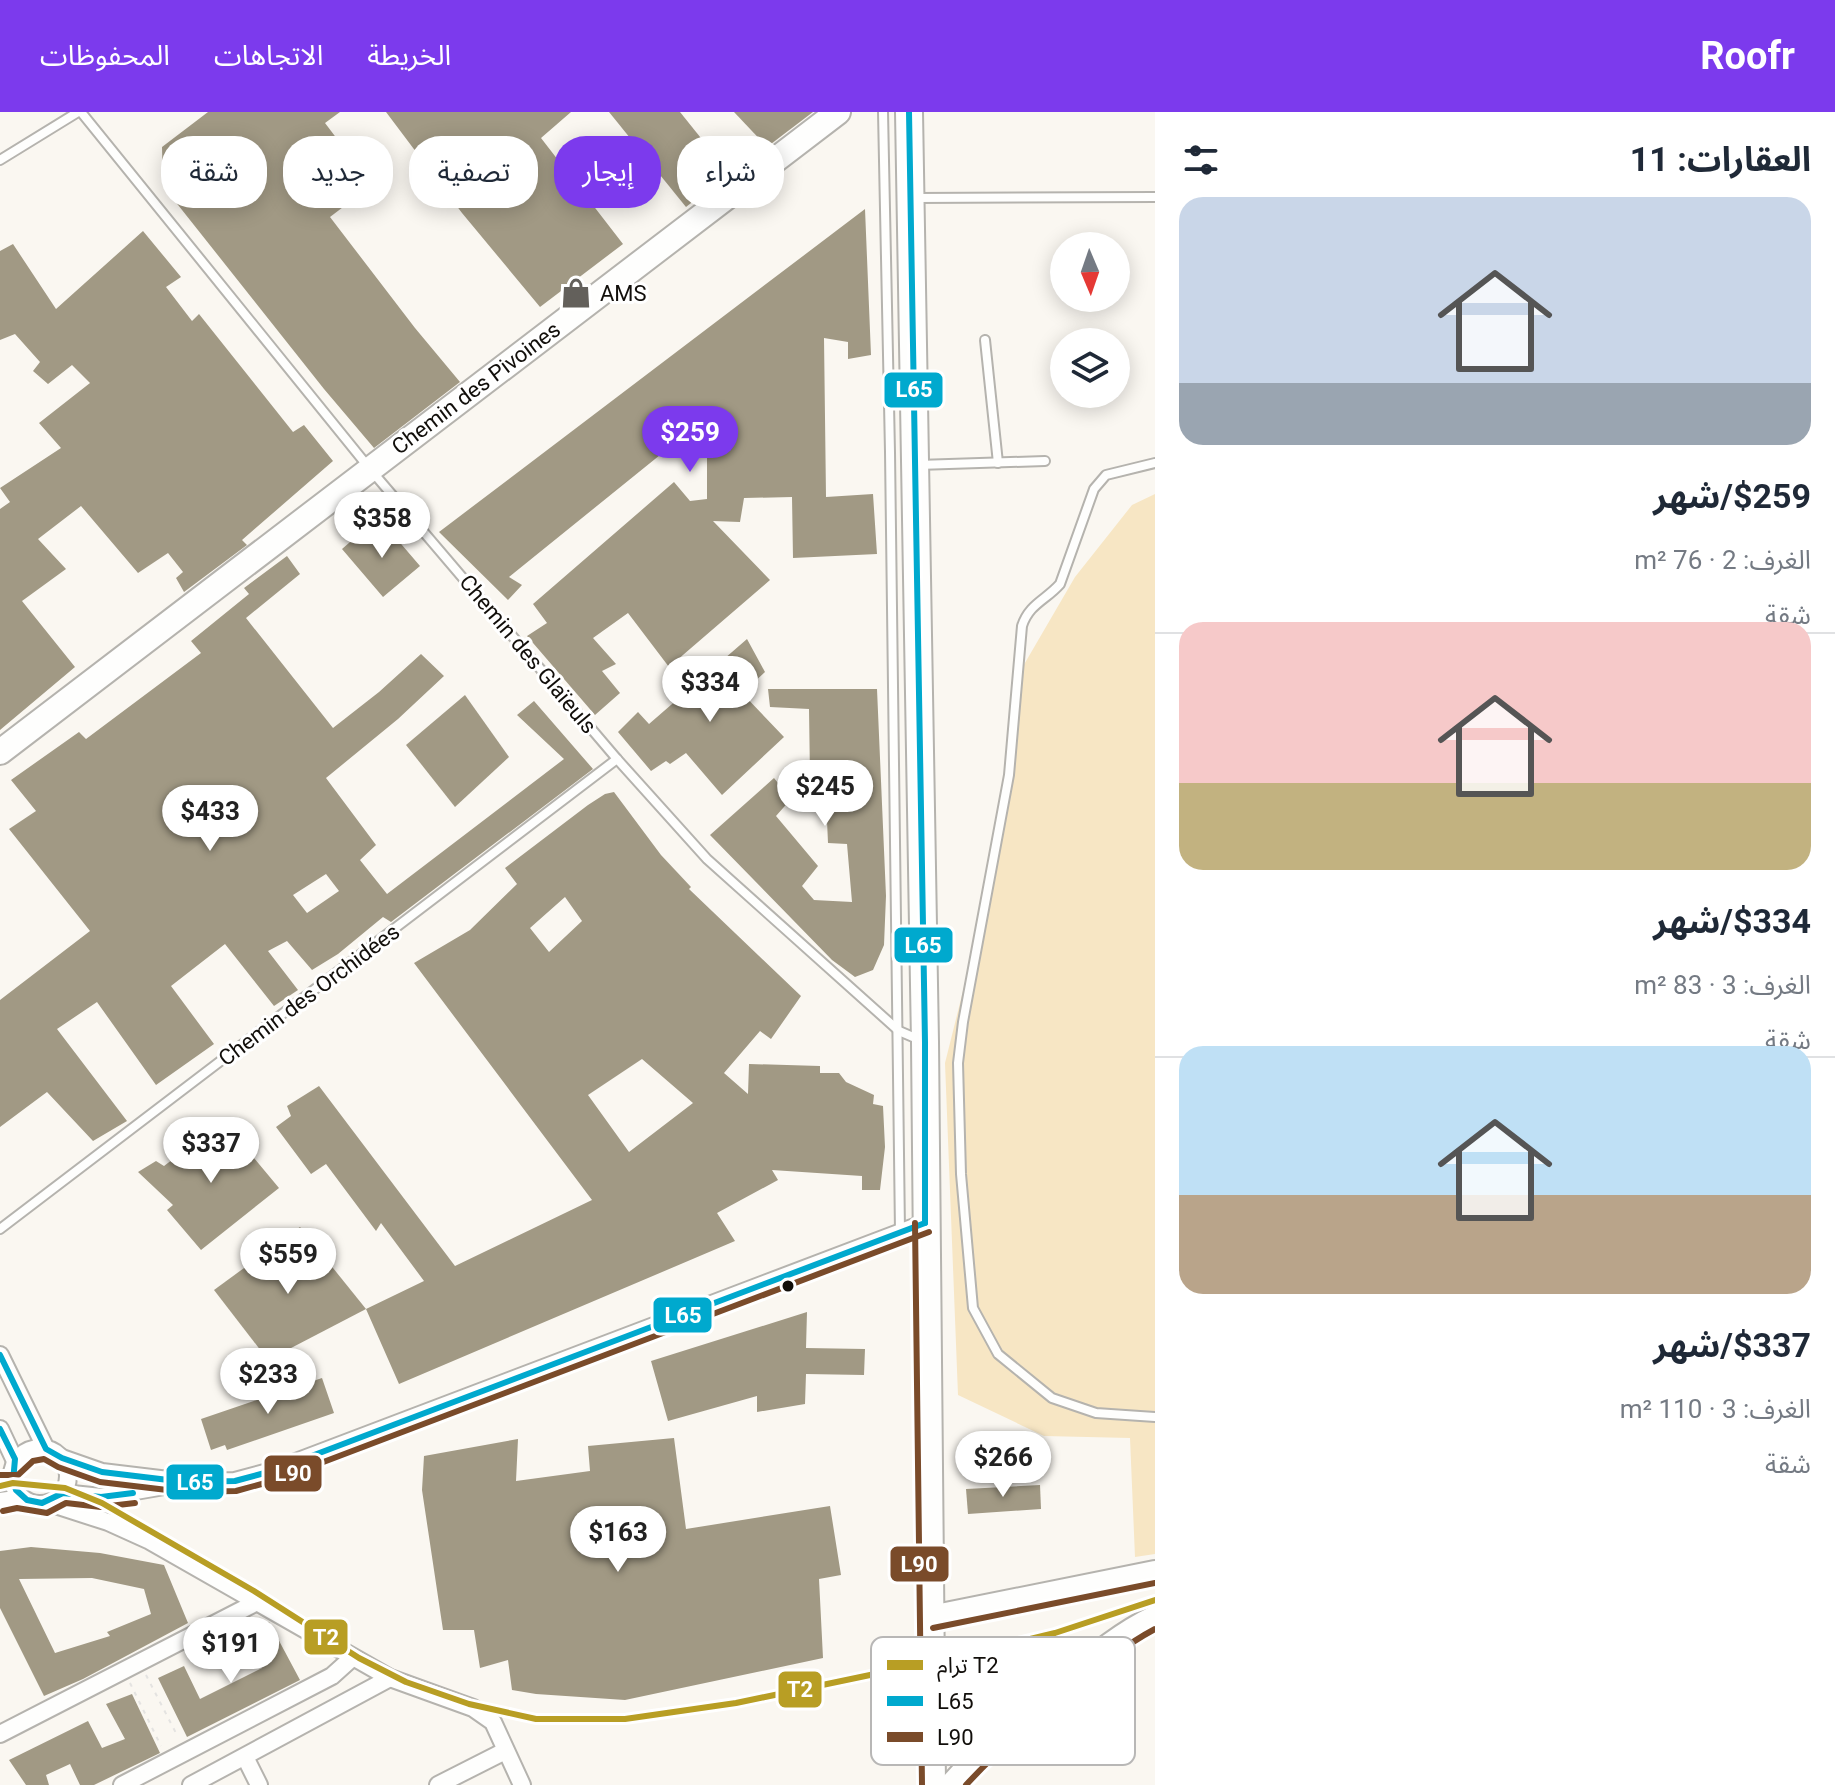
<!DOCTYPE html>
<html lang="ar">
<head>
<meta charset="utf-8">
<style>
	:root { --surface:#fff; --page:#f6f6f7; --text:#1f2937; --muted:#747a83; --line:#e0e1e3; --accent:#7c3aed }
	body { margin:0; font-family:Roboto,"Noto Sans Arabic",sans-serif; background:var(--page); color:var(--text); direction:rtl; height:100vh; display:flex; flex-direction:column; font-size:30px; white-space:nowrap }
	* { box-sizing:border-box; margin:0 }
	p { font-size:26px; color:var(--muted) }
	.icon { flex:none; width:44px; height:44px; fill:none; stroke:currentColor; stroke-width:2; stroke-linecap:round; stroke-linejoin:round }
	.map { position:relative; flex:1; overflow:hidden; direction:ltr }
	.panel { display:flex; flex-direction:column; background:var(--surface); width:680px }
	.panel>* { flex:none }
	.guide { position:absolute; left:24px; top:24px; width:760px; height:72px; direction:rtl; display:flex; gap:16px }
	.needle { width:52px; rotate:178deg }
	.controls { position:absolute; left:1050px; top:120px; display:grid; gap:16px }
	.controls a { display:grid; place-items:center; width:80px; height:80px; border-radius:50%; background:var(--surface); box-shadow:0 4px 20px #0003; font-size:40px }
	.price { position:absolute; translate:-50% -68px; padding:0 18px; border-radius:28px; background:#fff; color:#222; font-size:26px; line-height:52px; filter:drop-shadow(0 2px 4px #0008) }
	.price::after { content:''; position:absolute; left:50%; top:48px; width:24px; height:18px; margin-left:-12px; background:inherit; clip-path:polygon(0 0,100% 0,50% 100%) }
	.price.selected { background:var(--accent); color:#fff }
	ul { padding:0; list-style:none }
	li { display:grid; align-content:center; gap:16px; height:424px; padding:0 24px }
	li+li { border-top:2px solid var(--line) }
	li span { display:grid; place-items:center; height:248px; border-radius:24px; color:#555 }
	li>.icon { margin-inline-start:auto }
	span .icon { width:144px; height:144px; fill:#fffc; stroke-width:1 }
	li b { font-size:34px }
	h2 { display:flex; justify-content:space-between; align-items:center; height:96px; padding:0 24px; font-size:34px }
	.tag { padding:0 28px; border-radius:32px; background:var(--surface); box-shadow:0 4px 20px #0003; font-size:28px; line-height:72px }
	.tag.selected { background:var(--accent); color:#fff }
	header { display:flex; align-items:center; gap:48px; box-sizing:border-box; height:112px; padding:0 40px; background:var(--accent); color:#fff }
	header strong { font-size:38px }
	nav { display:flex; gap:44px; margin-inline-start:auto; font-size:28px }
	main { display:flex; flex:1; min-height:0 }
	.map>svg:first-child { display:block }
</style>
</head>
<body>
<header>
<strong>Roofr</strong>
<nav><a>الخريطة</a><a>الاتجاهات</a><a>المحفوظات</a></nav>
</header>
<main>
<section class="panel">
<h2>العقارات: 11<svg class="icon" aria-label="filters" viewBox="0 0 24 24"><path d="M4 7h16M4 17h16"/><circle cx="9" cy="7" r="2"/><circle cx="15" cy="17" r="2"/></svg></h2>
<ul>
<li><span style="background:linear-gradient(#c9d6e8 75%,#9aa5b1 0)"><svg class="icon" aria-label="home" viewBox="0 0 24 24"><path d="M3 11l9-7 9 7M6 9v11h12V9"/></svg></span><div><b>$259/شهر</b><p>الغرف: 2 · 76 m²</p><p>شقة</p></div></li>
<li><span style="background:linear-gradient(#f6c9c9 65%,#c2b280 0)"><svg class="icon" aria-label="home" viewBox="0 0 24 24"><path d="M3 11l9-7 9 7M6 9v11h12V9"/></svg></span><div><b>$334/شهر</b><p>الغرف: 3 · 83 m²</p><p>شقة</p></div></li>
<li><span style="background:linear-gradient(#bfe0f5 60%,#b9a48a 0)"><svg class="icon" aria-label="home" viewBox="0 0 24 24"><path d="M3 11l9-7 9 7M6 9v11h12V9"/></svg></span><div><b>$337/شهر</b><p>الغرف: 3 · 110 m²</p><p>شقة</p></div></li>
</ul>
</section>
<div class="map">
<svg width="1155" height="1673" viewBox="0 0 1155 1673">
	<rect width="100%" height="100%" fill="#faf7f1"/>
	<polygon fill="#f7e6c4" points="1155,382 1155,1442 1135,1445 1130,1326 1044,1324 958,1283 945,951 1004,715 1022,556 1075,465 1132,393"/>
	<g fill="#a19984" fill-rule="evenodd">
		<polygon points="208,0 340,0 325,11 372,73 330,105 415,216 460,270 374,336 324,277 163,74 162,35"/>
		<polygon points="386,0 571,0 541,26 623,132 540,195 462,101"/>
		<polygon points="609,0 680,0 729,61 686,95"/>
		<polygon points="734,0 813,0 767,35"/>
		<polygon points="865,97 871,243 848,247 848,230 824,226 826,385 873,382 877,442 793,446 792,385 744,386 740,410 713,409 770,468 669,555 628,501 593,526 616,552 602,559 620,581 595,603 527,524 547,511 533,492 674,370 690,389 707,387 707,321 686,322 509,465 522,473 508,488 439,420"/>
		<polygon points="143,119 181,165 166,175 192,209 199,202 293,320 304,313 333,349 242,428 247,433 184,480 176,466 183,460 168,441 138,461 81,394 38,427 66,457 22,489 75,555 0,618 0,397 10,390 0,376 61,336 39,311 90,271 72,253 48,272 33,259 40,250 15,222 0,228 0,139 13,132 56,197"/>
		<polygon points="384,412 420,454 383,485 342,437 357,424 362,431"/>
		<path d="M287 444 300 462 246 506 333 616 379 580 421 542 444 564 398 607 326 666 376 733 360 748 387 782 564 647 517 603 534 589 593 657 391 810 383 805 338 842 312 858 287 829 268 839 298 878 274 894 225 832 171 874 214 932 156 973 97 890 57 917 127 1009 93 1029 47 980 0 1015V888L90 819 9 717 36 699 11 668 79 620 86 627 201 541 191 529 249 482 244 476ZM326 762 339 779 307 801 293 783Z"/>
		<polygon points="747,527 765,560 742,581 784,625 722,683 686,641 670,652 666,649 651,659 618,620 638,600 649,612"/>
		<polygon points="768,577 877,577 886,784 884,833 873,858 855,865 832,848 710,723 774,666 791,687 776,704 818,754 802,774 814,788 852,790 847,732 828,731 825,664 810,664 809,597 770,595"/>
		<polygon points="465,583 509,645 455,695 406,633"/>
		<path d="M614 680 661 743 691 775 689 777 801 884 771 927 760 919 724 961 748 982 749 952 820 954V961H839L846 970 874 983 873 992 883 994 885 1035 880 1078H862V1064L772 1058 778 1068 717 1101 735 1129 399 1272 366 1197 424 1169 381 1111 376 1119 326 1052 311 1062 276 1015 291 1004 287 994 319 974 455 1154 592 1088 414 851 470 818 517 772 505 756 588 693 605 682ZM565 785 582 809 549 840 530 816ZM642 947 693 991 629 1040 588 983Z"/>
		<polygon points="223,1009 279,1076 201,1138 167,1098 173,1093 138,1060 156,1049 164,1054"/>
		<polygon points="300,1115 366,1197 268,1248 214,1178"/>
		<polygon points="807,1200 806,1236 865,1237 864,1263 806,1262 805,1292 757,1300 757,1284 668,1309 651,1249"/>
		<polygon points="322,1266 334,1301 227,1338 225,1333 211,1338 201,1307"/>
		<polygon points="674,1326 686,1417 830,1394 841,1463 819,1467 823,1546 625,1588 536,1582 512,1578 508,1548 480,1556 474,1518 443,1518 422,1378 424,1344 518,1327 516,1369 590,1359 588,1334"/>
		<polygon points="1040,1373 1041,1397 968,1402 966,1377"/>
		<path d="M31 1435 100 1441 164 1453 188 1511 83 1567 44 1584 0 1496V1439ZM92 1466 144 1477 151 1502 107 1520 110 1524 55 1541 19 1467Z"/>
		<polygon points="269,1510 300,1568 187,1625 158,1566 184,1554 200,1587 262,1556 245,1521"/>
		<polygon points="132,1582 160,1641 94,1673 80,1673 70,1652 46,1663 49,1673 26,1673 9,1648 88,1609 102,1636 125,1627 106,1592"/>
	</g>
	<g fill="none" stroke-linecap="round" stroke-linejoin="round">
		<g stroke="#b5b3ae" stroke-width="12">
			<g id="lane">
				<polyline points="81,0 370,357 617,647 707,747 899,919 920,928"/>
				<polyline points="883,0 890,340 900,1120"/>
				<polyline points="0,48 78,0"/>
				<polyline points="916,86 1155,85"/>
				<polyline points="985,228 998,351"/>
				<path d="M1155 351 1106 363 1094 377 1060 472C1046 488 1029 492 1022 514L1009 663 963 910 958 951 961 1062 973 1196 998 1242 1052 1286 1096 1301 1155 1305"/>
				<polyline points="918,353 1045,349"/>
				<polyline points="0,1117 617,647"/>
			</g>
		</g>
		<g stroke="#b5b3ae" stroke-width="20">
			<g id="street">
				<polyline points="0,1243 46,1337"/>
				<polyline points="0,1317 16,1351"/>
				<circle cx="40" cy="1364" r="28"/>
				<polyline points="62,1346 102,1360 185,1370 235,1369 272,1359 925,1111"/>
				<polyline points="63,1381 101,1385 176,1372"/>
				<polyline points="0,1389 22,1386"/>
				<polyline points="49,1391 108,1410 150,1429 390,1566 473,1596 493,1610 522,1673"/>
				<polyline points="0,1622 257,1490"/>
				<polyline points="245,1645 259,1673"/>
				<polyline points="122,1673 332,1564 352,1546"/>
				<polyline points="191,1673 390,1566"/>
				<polyline points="438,1673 505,1639"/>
			</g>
		</g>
		<g stroke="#b5b3ae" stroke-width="28">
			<g id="secondary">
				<polyline points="0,640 838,0"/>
				<polyline points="931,1506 1155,1461"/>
				<path d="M952 1673C986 1635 1024 1603 1063 1571 1092 1547 1121 1522 1155 1506"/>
			</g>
		</g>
		<g stroke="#b5b3ae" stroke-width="30">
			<polyline id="primary" points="909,0 925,930 932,1673"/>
		</g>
		<g stroke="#e4e3e1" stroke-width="2" stroke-dasharray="4 6" stroke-linecap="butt">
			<polyline points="146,1563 178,1625"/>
			<polyline points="130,1571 161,1634"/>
		</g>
		<use href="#lane" stroke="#fefefd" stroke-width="8"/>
		<use href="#street" stroke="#fefefd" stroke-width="16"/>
		<use href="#secondary" stroke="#fefefd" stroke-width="24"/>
		<use href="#primary" stroke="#fefefd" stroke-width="26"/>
		<g stroke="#fff" stroke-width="12">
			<g id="bus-1">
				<polyline points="909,0 925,930 925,1111"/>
				<polyline points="0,1243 46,1337 62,1346 102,1360 185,1370 235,1369 272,1359 925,1111"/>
				<polyline points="0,1317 15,1347 13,1370 16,1378 27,1388 42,1391 63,1381 101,1385 133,1381"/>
			</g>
		</g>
		<g stroke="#fff" stroke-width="12">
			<g id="bus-2">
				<polyline points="915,1111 922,1673"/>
				<polyline points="0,1363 18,1363 33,1349 44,1347 58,1355 100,1370 184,1380 236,1379 276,1368 929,1120"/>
				<polyline points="3,1399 17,1396 47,1401 66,1391 101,1395 135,1391"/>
				<polyline points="933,1516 1155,1471"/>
				<path d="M966 1673C997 1639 1033 1609 1068 1580 1096 1557 1123 1534 1155 1517"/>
			</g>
		</g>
		<use href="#bus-1" stroke="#00a9ce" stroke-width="6"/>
		<use href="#bus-2" stroke="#7a4b2a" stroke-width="6"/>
		<g stroke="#fff" stroke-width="12">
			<polyline id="tram-1" points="0,1374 13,1371 65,1376 102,1391 254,1479 359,1546 406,1570 469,1592 536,1607 625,1607 736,1591 956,1545 1055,1521 1155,1488"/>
		</g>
		<use href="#tram-1" stroke="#b89e24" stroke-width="6"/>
	</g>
	<defs>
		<g id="shop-bare" transform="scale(2.4)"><path d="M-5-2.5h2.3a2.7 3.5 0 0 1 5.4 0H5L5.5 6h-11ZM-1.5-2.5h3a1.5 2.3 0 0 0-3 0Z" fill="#63605b" stroke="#fff" stroke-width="2.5" paint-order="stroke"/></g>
	</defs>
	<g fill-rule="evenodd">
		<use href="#shop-bare" x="576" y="181"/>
	</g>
	<circle fill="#110e0a" stroke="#fff" stroke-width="3" cx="788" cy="1174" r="7"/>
	<g text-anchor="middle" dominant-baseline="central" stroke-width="6" stroke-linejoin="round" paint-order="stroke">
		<g font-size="22" fill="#110e0a" stroke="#fff" text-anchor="start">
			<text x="600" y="181">AMS</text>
		</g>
		<g font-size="22" fill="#110e0a" stroke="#fff">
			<text transform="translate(476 276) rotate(-37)">Chemin des Pivoines</text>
			<text transform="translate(528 542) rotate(50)">Chemin des Glaïeuls</text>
			<text transform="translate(309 883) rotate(-37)">Chemin des Orchidées</text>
		</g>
	</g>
	<rect x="871" y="1525" width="264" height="128" rx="12" fill="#fff" stroke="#b8b7b6" stroke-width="2"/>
	<rect x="887" y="1548" width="36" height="10" fill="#b89e24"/>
	<rect x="887" y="1584" width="36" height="10" fill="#00a9ce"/>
	<rect x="887" y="1620" width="36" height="10" fill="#7a4b2a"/>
	<g font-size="22" fill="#110e0a">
		<text x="937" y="1561">ترام T2</text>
		<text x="937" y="1597">L65</text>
		<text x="937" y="1633">L90</text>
	</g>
	<g stroke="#fff" stroke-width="3">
		<rect x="883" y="259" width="61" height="38" rx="8" fill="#00a9ce"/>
		<rect x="893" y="814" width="61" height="38" rx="8" fill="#00a9ce"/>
		<rect x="652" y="1184" width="61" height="38" rx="8" fill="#00a9ce"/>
		<rect x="263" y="1342" width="60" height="39" rx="8" fill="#7a4b2a"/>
		<rect x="165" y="1351" width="60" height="38" rx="8" fill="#00a9ce"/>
		<rect x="889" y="1433" width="61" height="38" rx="8" fill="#7a4b2a"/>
		<rect x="303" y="1506" width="46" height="38" rx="8" fill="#b89e24"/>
		<rect x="777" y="1558" width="46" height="39" rx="8" fill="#b89e24"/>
	</g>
	<g font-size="22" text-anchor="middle" font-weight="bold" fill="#fff">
		<text x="914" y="285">L65</text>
		<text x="923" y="841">L65</text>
		<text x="683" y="1211">L65</text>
		<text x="293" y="1369">L90</text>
		<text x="195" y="1378">L65</text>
		<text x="919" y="1460">L90</text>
		<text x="326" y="1533">T2</text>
		<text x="800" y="1585">T2</text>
	</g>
</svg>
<div class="controls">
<a><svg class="needle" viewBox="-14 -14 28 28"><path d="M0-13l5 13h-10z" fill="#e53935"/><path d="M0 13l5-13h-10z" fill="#747a83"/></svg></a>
<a><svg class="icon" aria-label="layers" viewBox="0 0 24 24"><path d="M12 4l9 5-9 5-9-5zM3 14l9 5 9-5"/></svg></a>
</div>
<b class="price selected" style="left:690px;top:362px">$259</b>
<b class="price" style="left:382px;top:448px">$358</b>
<b class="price" style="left:710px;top:612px">$334</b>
<b class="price" style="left:825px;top:716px">$245</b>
<b class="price" style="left:210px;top:741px">$433</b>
<b class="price" style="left:211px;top:1073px">$337</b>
<b class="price" style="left:288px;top:1184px">$559</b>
<b class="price" style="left:268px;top:1304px">$233</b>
<b class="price" style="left:1003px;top:1387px">$266</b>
<b class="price" style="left:618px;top:1462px">$163</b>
<b class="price" style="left:231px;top:1573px">$191</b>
<div class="guide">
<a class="tag">شراء</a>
<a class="tag selected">إيجار</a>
<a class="tag">تصفية</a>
<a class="tag">جديد</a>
<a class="tag">شقة</a>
</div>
</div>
</main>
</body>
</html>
